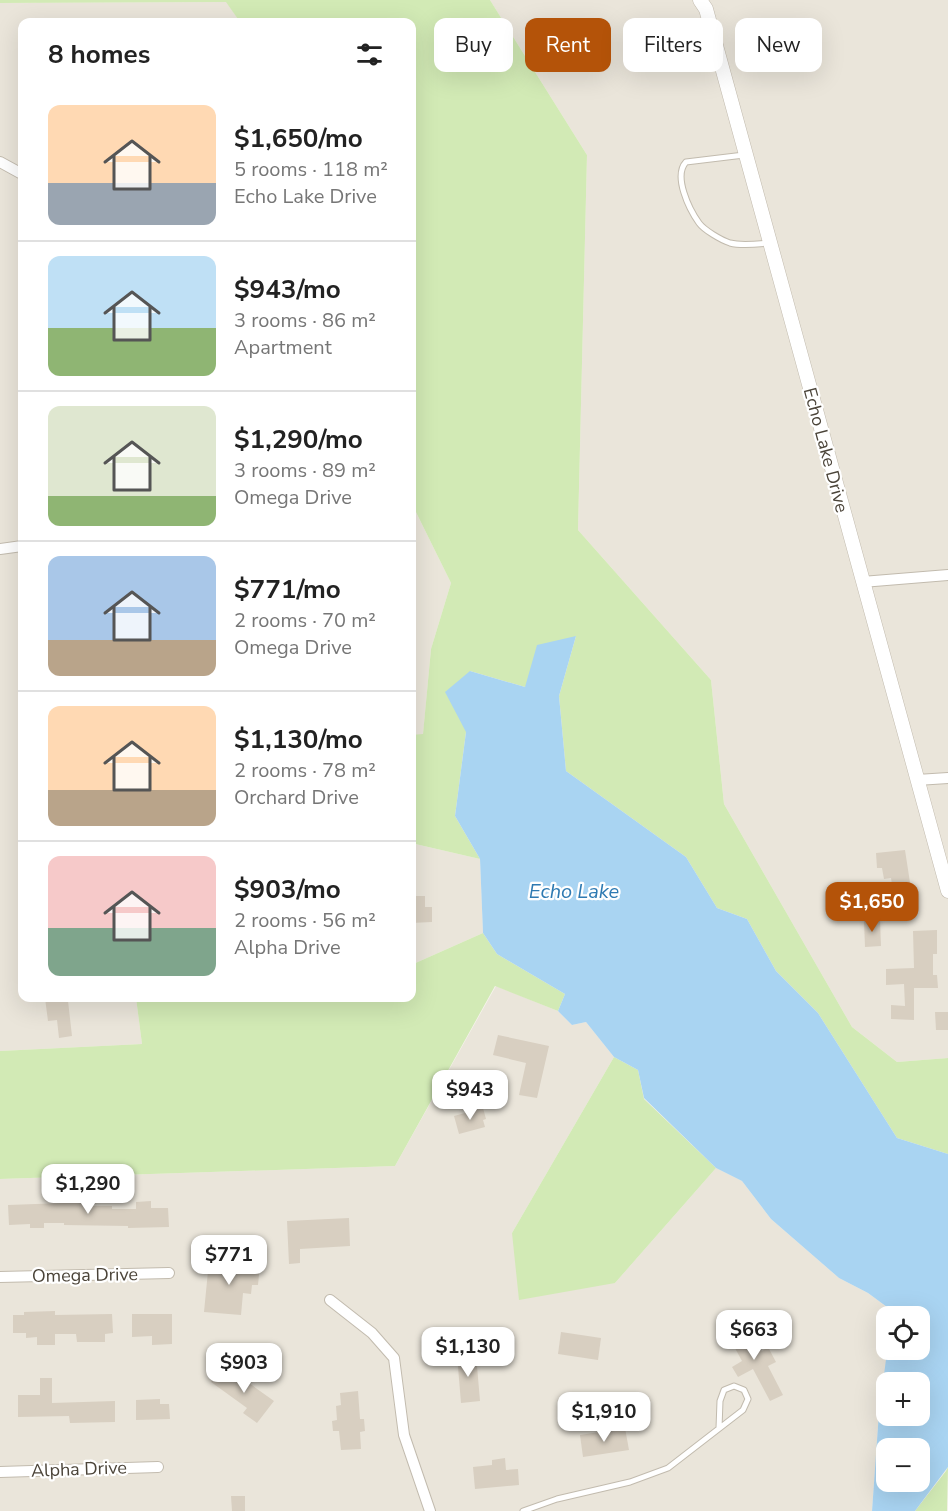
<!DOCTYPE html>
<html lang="en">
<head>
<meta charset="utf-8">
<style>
	:root { --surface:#fff; --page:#f6f6f6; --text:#222; --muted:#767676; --line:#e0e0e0; --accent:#b45309 }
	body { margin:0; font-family:"Nunito Sans",sans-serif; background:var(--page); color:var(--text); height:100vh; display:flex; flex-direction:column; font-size:22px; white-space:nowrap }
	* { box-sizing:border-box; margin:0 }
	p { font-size:20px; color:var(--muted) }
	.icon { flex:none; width:33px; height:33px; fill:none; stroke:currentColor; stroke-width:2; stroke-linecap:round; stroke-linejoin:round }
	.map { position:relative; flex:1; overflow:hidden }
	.side { position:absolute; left:18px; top:18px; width:398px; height:984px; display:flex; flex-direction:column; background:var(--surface); border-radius:12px; box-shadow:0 6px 24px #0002 }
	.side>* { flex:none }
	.banner { position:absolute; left:434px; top:18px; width:424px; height:54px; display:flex; gap:12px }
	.controls { position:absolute; left:876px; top:1306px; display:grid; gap:12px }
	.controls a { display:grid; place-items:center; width:54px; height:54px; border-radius:12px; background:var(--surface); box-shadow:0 6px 24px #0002; font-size:30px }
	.price { position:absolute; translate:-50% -51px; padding:0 14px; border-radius:12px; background:#fff; color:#222; font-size:20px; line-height:39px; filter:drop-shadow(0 2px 3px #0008) }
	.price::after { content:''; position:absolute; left:50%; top:36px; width:18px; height:14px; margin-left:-9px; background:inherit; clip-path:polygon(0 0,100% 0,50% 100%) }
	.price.selected { background:var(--accent); color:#fff }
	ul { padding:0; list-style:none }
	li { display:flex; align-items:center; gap:18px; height:150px; padding:0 30px }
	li+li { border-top:2px solid var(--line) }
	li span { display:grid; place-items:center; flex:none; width:168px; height:120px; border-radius:12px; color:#555 }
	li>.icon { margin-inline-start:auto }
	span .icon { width:72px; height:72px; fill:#fffc; stroke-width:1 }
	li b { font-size:26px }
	h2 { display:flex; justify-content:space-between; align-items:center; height:72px; padding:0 30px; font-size:26px }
	.chip { padding:0 21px; border-radius:12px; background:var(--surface); box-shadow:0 6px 24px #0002; font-size:21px; line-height:54px }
	.chip.selected { background:var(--accent); color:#fff }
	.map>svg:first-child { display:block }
</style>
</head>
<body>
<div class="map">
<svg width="948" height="1511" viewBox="0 0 948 1511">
	<rect width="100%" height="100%" fill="#f6f3ec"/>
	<g fill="#eae5da">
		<polygon points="490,0 948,0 948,1058 897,1062 852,1027 724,804 711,680 578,530 587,155"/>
		<polygon points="227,2 240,22 22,22 22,998 136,998 142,1044 0,1051 0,3"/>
		<polygon points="411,502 451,583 431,649 423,735 411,735"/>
		<polygon points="411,843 480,859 483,933 411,965"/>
		<polygon points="496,986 558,1011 572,1025 586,1022 614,1057 512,1233 615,1283 716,1168 742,1181 771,1219 839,1278 868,1293 887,1307 895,1317 886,1317 888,1350 879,1412 872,1511 0,1511 0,1179 395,1166"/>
	</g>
	<g fill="#d2eab5">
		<polygon points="0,0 490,0 587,155 578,530 711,680 724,804 852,1027 897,1062 948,1058 948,1154 897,1138 818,1013 776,971 747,919 717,908 686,857 566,771 559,696 576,636 525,687 470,671 466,732 455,816 480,859 411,843 411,735 423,734 431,649 451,583 411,502 411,22 240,22 226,2 0,3"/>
		<polygon points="483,933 497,954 565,994 558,1011 495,986 395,1166 0,1179 0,1051 142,1044 136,998 411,998 411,965"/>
		<polygon points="614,1057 638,1070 644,1099 716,1168 615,1283 519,1300 512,1233"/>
		<polygon points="948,1467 947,1511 915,1511 946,1471"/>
	</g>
	<path fill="#a9d4f2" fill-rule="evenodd" d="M576 636 559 696 566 771 686 857 717 908 747 919 776 971 818 1013 897 1138 948 1154V1467L915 1511H872L879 1412 887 1352 920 1350V1317H895L887 1307 868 1293 839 1278 771 1219 742 1181 716 1168 644 1098 638 1070 614 1057 586 1022 572 1025 558 1011 565 994 497 954 483 933 480 859 455 816 466 732 445 692 470 671 525 687 537 645ZM886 1383H920V1416H886ZM886 1449H920V1482H886Z"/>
	<g fill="#d8cfc1">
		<polygon points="905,850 911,889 893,891 891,878 884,879 882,868 877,868 876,853"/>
		<polygon points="411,896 425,896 425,907 432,907 432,922 411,923"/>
		<polygon points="880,920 881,946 865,947 864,921"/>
		<polygon points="937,930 937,954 933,954 933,975 937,975 938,988 914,988 914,1020 891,1019 891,1005 905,1006 904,984 886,985 886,969 914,968 913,931"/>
		<polygon points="45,998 64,998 64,1001 68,1001 72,1036 59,1038 57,1020 48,1021"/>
		<polygon points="935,1012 948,1012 948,1030 936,1030"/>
		<polygon points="498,1035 549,1046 537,1098 519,1095 526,1063 493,1055"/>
		<polygon points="483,1108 486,1119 483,1120 485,1127 459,1134 454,1116"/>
		<polygon points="151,1201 151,1208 168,1208 169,1227 128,1228 128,1226 64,1225 64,1223 44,1223 44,1228 30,1228 30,1224 9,1225 8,1205 91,1202 91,1206 112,1206 112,1209 136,1209 136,1202"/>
		<polygon points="349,1218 350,1246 300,1249 300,1263 289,1264 287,1221"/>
		<polygon points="209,1261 260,1265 258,1285 252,1285 251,1294 243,1293 241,1315 204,1312"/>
		<polygon points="55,1311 55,1315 112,1314 113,1333 105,1334 105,1342 77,1342 76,1334 55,1334 55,1345 37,1345 37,1337 26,1338 26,1333 13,1333 13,1315 24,1315 24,1312"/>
		<polygon points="132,1314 172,1314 172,1344 152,1345 152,1336 132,1337"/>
		<polygon points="737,1321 749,1343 756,1340 762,1351 768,1347 776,1362 768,1366 783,1395 770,1401 753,1369 738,1377 732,1367 742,1361 724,1328"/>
		<polygon points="561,1332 601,1338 598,1360 558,1354"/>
		<polygon points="476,1354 480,1401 461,1403 457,1355"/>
		<polygon points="221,1369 232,1377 235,1373 274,1401 257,1423 243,1413 247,1408 211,1382"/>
		<polygon points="40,1378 52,1378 52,1403 115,1401 115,1422 70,1423 69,1416 18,1417 18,1395 40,1395"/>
		<polygon points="358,1391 360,1419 364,1419 365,1431 360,1432 361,1449 341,1450 339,1431 333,1431 332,1421 337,1420 336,1406 341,1405 340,1393"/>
		<polygon points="160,1399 160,1404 169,1404 170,1419 136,1420 136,1400"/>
		<polygon points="625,1428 629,1450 583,1457 580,1435"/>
		<polygon points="505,1458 506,1470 518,1469 519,1485 475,1489 473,1467 492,1465 492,1460"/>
		<polygon points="231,1496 245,1496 245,1511 232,1511"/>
	</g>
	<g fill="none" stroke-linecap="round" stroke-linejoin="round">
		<g stroke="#c2bbae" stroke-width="7">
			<g id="service">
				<path d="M744 155 686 162C673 176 689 209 699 223 704 230 721 240 730 243 742 246 757 244 768 243"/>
				<polyline points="523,1511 557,1499 630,1482 668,1468 743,1410 748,1399 744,1390 734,1386 724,1390 720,1401 719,1428"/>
			</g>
		</g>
		<g stroke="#c2bbae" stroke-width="12">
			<g id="minor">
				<polyline points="0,162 22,174"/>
				<polyline points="0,549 22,546"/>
				<polyline points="862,582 948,575"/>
				<polyline points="917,780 948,778"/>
				<polyline points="0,1277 169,1273"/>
				<polyline points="330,1300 372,1333 394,1358 404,1435 430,1511"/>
				<polyline points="0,1472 158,1467"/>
			</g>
		</g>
		<g stroke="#c2bbae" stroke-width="15">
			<polyline id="tertiary" points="700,0 706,9 948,891"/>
		</g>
		<use href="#service" stroke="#fff" stroke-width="5"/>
		<use href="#minor" stroke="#fff" stroke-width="10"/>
		<use href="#tertiary" stroke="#fff" stroke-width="14"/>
	</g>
	<g text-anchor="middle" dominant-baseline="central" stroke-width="4.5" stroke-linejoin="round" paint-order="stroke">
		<g font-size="18" fill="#4b4439" stroke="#fff">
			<text transform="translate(826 450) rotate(75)">Echo Lake Drive</text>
			<text transform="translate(85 1275) rotate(-1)">Omega Drive</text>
			<text transform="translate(79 1469) rotate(-2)">Alpha Drive</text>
		</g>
		<g font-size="20" font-style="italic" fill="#2e7ab2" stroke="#fff">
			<text x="574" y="891">Echo Lake</text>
		</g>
	</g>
</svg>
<div class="controls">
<a><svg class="icon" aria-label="locate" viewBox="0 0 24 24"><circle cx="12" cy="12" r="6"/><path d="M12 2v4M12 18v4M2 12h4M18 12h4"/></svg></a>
<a>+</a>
<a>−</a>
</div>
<b class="price selected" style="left:872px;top:933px">$1,650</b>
<b class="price" style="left:470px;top:1121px">$943</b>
<b class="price" style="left:88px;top:1215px">$1,290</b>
<b class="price" style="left:229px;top:1286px">$771</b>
<b class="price" style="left:754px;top:1361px">$663</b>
<b class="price" style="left:468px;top:1378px">$1,130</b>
<b class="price" style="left:244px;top:1394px">$903</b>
<b class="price" style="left:604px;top:1443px">$1,910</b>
<div class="banner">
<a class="chip">Buy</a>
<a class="chip selected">Rent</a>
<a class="chip">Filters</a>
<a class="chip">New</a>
</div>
<section class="side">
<h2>8 homes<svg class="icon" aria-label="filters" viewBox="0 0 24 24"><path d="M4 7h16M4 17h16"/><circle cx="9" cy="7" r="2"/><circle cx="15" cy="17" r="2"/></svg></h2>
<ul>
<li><span style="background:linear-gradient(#ffd9b3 65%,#9aa5b1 0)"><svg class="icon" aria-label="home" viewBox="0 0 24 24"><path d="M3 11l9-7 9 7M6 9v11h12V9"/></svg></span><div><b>$1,650/mo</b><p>5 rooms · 118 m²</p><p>Echo Lake Drive</p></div></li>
<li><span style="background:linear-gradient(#bfe0f5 60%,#8fb573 0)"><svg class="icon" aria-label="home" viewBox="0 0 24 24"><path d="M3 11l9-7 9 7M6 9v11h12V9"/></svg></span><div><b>$943/mo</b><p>3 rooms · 86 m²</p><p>Apartment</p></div></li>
<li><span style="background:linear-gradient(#dfe7d0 75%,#8fb573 0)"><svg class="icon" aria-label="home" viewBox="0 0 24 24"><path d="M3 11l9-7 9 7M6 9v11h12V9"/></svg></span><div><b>$1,290/mo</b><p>3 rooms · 89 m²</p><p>Omega Drive</p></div></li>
<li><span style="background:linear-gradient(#a9c7e8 70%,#b9a48a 0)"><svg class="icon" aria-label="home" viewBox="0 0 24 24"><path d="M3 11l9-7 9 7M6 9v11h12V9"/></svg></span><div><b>$771/mo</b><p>2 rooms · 70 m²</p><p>Omega Drive</p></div></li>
<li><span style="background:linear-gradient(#ffd9b3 70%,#b9a48a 0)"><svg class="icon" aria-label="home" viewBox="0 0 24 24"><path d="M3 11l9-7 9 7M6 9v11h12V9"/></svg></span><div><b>$1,130/mo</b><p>2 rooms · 78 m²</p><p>Orchard Drive</p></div></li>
<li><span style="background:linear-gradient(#f6c9c9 60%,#7fa58c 0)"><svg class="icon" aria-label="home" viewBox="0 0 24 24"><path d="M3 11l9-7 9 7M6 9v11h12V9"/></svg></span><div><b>$903/mo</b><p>2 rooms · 56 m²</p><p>Alpha Drive</p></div></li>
</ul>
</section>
</div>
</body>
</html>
